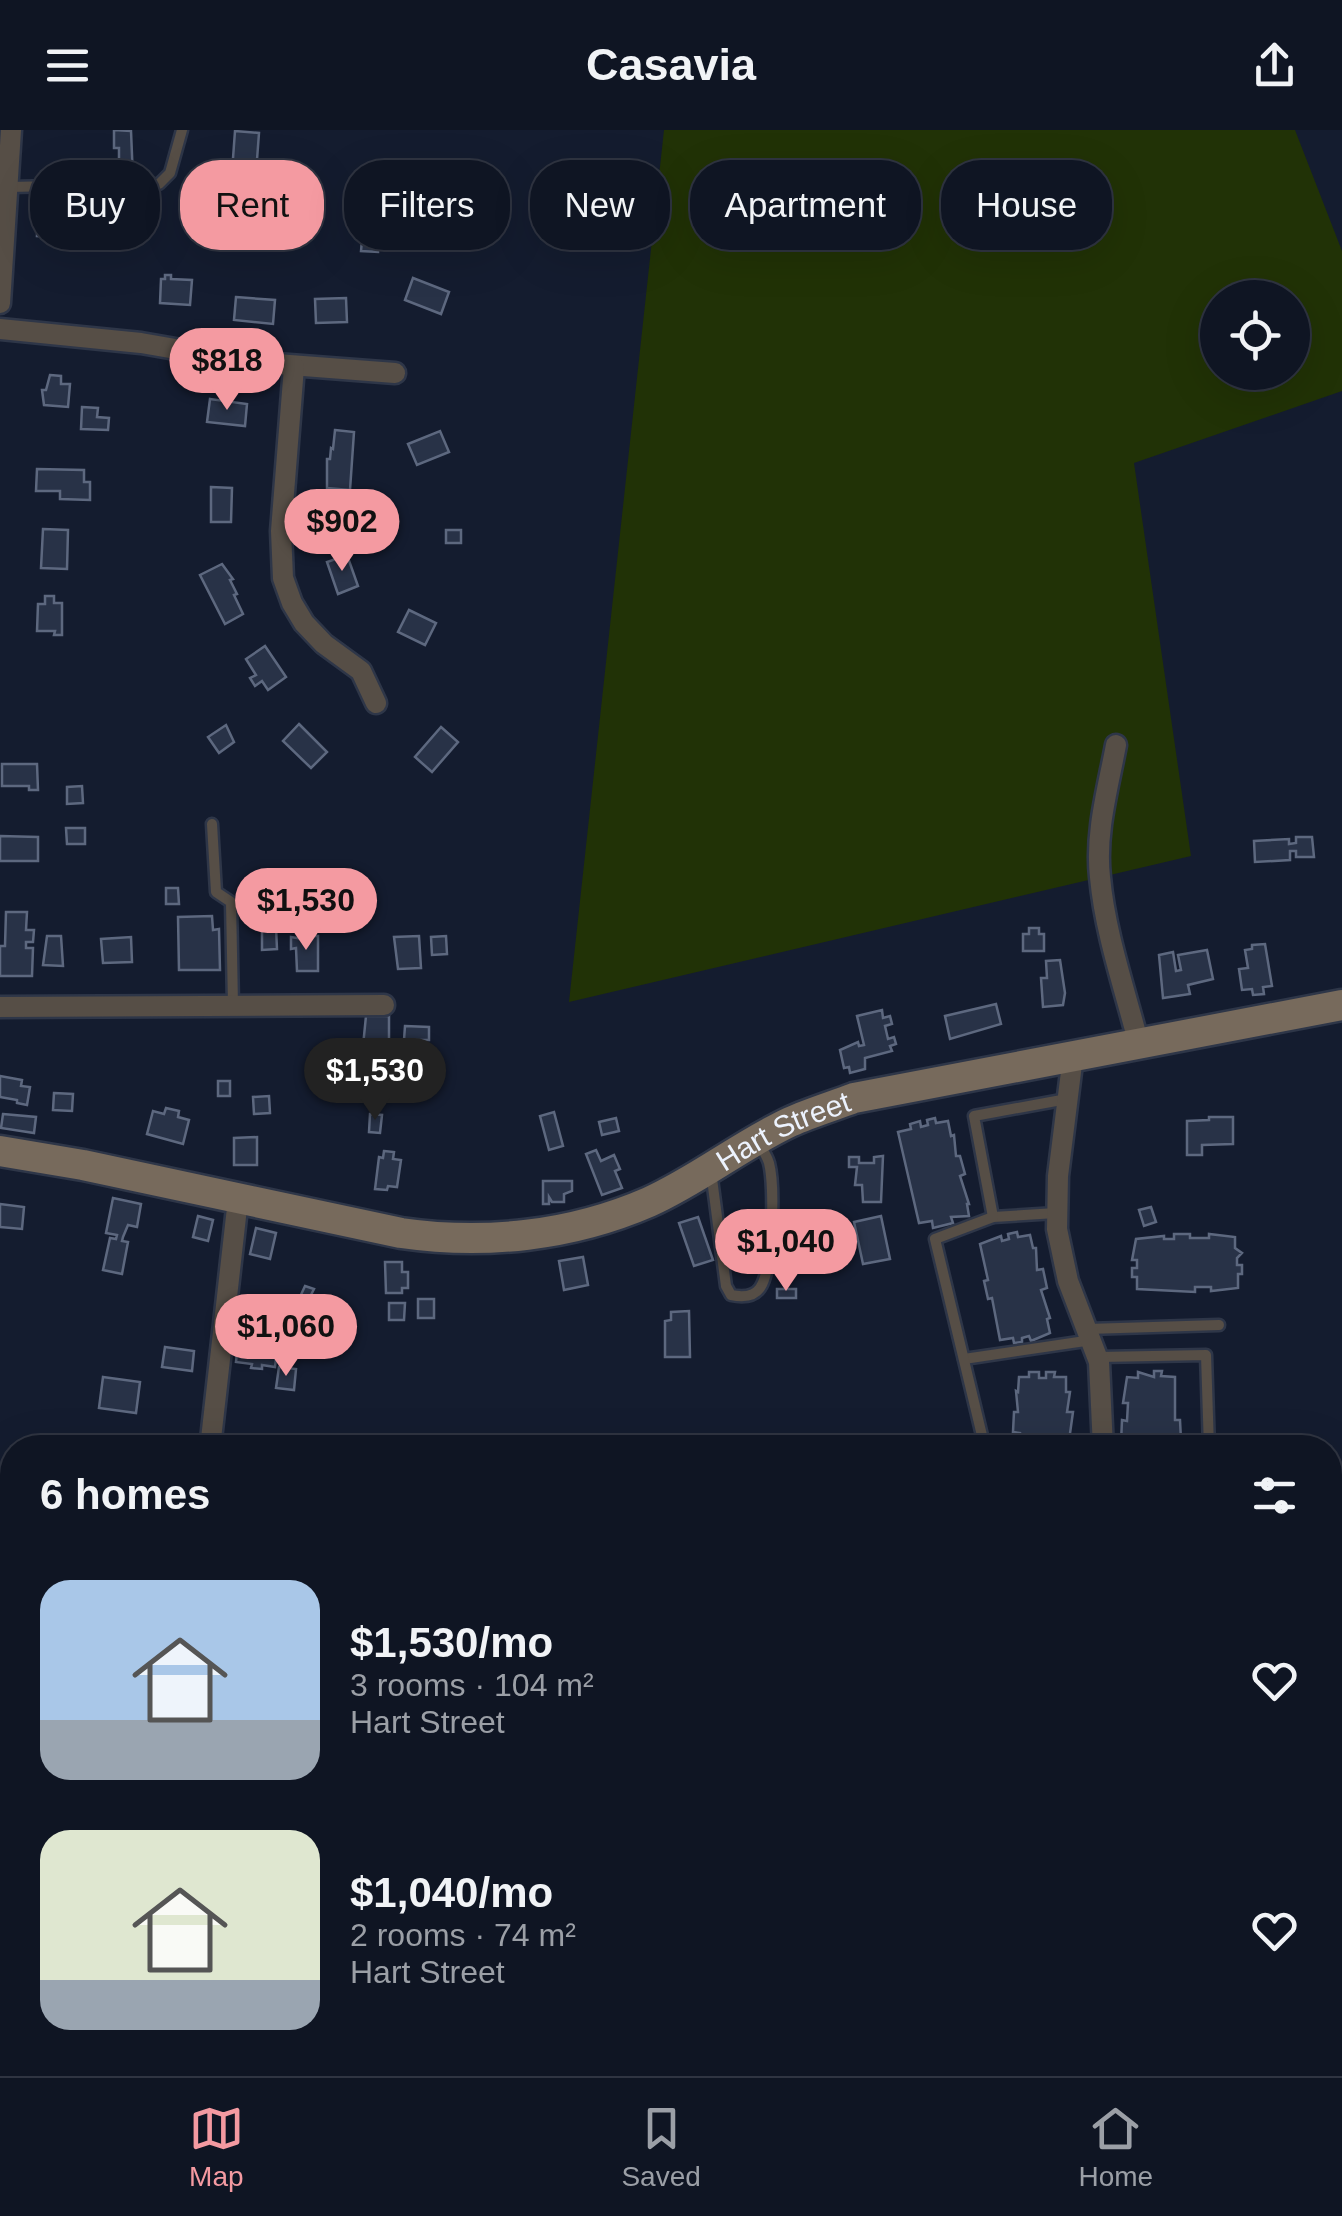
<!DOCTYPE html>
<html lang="en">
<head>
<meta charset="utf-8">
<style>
	:root { --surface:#0f1523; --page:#1d2230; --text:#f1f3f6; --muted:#9b9fa6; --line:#2f3441; --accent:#f49aa1 }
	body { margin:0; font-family:Helvetica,sans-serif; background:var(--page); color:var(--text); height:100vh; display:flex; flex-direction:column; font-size:38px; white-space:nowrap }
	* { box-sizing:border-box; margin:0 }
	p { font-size:32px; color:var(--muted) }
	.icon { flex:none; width:55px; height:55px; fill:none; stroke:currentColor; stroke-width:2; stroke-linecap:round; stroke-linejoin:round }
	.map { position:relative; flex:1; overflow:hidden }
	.side { position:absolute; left:0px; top:1305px; width:1342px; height:642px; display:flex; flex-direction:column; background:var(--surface); border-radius:40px 40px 0 0; box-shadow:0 10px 40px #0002,0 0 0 2px var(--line) }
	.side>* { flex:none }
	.hud { position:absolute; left:30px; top:30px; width:1282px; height:90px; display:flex; gap:20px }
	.fabs { position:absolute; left:1200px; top:150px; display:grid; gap:20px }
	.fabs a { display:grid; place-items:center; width:110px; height:110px; border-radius:50%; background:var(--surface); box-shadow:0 10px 40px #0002,0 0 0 2px var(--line); font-size:50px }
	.price { position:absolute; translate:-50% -85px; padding:0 22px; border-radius:35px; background:var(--accent); color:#111; font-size:32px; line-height:65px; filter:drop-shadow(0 2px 5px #0008) }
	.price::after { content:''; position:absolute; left:50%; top:60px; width:30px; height:22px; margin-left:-15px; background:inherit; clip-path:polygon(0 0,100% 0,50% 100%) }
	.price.active { background:#222; color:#fff }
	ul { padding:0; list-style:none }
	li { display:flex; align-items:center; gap:30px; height:250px; padding:0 40px }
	li span { display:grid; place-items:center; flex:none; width:280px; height:200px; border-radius:30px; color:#555 }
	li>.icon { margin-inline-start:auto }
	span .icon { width:120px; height:120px; fill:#fffc; stroke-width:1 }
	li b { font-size:42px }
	h2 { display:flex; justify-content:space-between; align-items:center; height:120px; padding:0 40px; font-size:42px }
	.tag { padding:0 35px; border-radius:40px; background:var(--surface); box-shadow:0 10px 40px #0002,0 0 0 2px var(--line); font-size:35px; line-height:90px }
	.tag.active { background:var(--accent); color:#111 }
	header { display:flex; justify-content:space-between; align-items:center; height:130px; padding:0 40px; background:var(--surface); font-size:45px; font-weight:700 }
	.menu { display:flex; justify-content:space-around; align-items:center; height:140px; border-top:2px solid var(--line); background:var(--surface); font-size:28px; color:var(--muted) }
	.menu a { display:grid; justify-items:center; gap:5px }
	.menu .active { color:var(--accent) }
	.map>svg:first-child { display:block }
</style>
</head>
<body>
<header><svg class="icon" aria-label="menu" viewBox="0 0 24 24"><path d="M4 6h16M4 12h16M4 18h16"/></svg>Casavia<svg class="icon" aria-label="share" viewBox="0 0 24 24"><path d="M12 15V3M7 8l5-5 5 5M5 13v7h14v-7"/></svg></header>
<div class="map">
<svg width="1342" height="1946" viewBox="0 0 1342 1946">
	<rect width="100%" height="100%" fill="#141c2f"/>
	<path fill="#213206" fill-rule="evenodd" d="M664 0H1295L1342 121V261L1134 333 1191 726 569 872ZM1218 168H1292V242H1218Z"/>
	<g fill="#283247" stroke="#5d687f" stroke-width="2.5">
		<polygon points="114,0 131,1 133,49 119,49 119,18 114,18"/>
		<polygon points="235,1 259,3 256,43 232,42"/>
		<polygon points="83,79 98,79 97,93 90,92 89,103 56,102 56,107 37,106 38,80 80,84"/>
		<polygon points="234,99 249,100 248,111 233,110"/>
		<polygon points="362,110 378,110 378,122 361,121"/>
		<polygon points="165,145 171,145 171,149 192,150 190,175 160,173 161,149 165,149"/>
		<polygon points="413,148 449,162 441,184 405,170"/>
		<polygon points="236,167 275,170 273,194 234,190"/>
		<polygon points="346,168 347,192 316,193 315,169"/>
		<polygon points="50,245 61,246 61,254 70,254 68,277 44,275 42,260 46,260"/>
		<polygon points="210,269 247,274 245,296 207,292"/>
		<polygon points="82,277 98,278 97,287 109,288 108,300 81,299"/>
		<polygon points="335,300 354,302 350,360 327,358 327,329 330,329 331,318 333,319"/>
		<polygon points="440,301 449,322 417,335 408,314"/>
		<polygon points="37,339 84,340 84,352 90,352 90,370 60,369 60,361 36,361"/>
		<polygon points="211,357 232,358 231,392 211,392"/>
		<polygon points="43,399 68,400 67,439 41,438"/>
		<rect x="446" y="400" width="15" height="13"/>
		<polygon points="347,425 358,456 338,464 327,432"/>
		<polygon points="222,434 233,449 230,450 237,464 234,465 243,484 225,494 200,445"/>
		<polygon points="45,466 54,466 54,473 62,473 62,505 54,505 55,501 37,501 38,474 45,474"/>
		<polygon points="409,480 436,493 425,515 398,502"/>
		<polygon points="265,516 286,547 268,560 262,551 255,556 250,548 256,545 246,529"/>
		<polygon points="299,594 327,622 311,638 283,611"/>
		<polygon points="226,595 234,612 219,623 208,607"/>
		<polygon points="441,597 458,612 432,642 415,627"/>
		<polygon points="2,634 37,634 38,660 29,660 29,656 2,656"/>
		<polygon points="82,656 83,673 67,674 67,657"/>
		<polygon points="66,698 85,698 85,714 67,714"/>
		<polygon points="0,706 38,707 38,731 0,731"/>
		<polygon points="1296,707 1312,707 1314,727 1296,727 1296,721 1290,721 1290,730 1255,732 1254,711 1289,709 1289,714 1296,713"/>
		<polygon points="166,758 178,758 179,774 166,774"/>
		<polygon points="6,782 27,782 26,800 34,800 33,812 26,812 26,818 33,818 32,846 0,846 0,816 5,816"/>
		<polygon points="212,786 213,800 219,799 220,840 179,840 178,787"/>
		<polygon points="276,797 277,819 262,820 262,798"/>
		<polygon points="1029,798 1039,798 1039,804 1044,804 1044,821 1023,821 1023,804 1029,804"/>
		<polygon points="47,806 61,806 63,836 43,835"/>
		<polygon points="309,806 318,806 318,841 297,841 296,818 291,819 291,807 309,810"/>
		<polygon points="419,806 421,838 398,839 394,807"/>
		<polygon points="446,806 447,824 432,825 431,807"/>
		<polygon points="131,807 132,832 103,833 101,809"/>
		<polygon points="1265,814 1272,856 1263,857 1264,864 1253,865 1252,859 1242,860 1239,839 1248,838 1245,820 1252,819 1252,815"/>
		<polygon points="1207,820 1213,849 1188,855 1190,864 1163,868 1159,825 1173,822 1176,841 1181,840 1178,825"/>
		<polygon points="1060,830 1065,863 1063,875 1043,877 1041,848 1047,848 1046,831"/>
		<polygon points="996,874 1001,894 950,909 945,886"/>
		<polygon points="882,880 883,888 890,886 892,894 885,896 888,909 894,907 896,914 890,916 892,921 865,928 865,939 850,943 849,937 844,938 840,920 858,912 859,916 864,915 857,886"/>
		<polygon points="366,886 389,886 389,920 366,921 366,916 363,916"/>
		<polygon points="405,896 429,897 429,910 404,910"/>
		<polygon points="0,946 22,950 21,956 30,957 27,975 17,973 17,970 0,967"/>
		<rect x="218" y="951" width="12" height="15"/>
		<polygon points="54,963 73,964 72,981 53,980"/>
		<polygon points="269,966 270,983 254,984 253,967"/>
		<polygon points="166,978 179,981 178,987 189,990 183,1014 147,1004 153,981 164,984"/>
		<polygon points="554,982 563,1016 549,1020 540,986"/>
		<polygon points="3,984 36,987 34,1003 1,998"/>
		<polygon points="370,984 382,985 380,1003 369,1002"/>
		<polygon points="1209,987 1233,987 1233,1014 1202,1015 1202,1025 1187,1025 1187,991 1209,990"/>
		<polygon points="616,988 619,1001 602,1005 599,992"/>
		<polygon points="935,988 936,993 948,991 951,1006 954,1005 956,1026 960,1026 965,1044 960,1046 969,1074 967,1074 969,1086 951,1087 953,1093 933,1098 932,1091 919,1093 898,1002 911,999 910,994 920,991 921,997 928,995 927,990"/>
		<polygon points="257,1007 257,1035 234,1035 234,1008"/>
		<polygon points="596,1020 601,1031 614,1025 620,1039 615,1041 622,1058 602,1065 586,1024"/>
		<polygon points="384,1021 394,1022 393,1029 401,1030 397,1057 388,1056 387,1060 375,1059 379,1027 383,1028"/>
		<polygon points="883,1026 881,1072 863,1072 862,1055 855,1055 857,1037 849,1037 849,1027 859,1027 859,1033 874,1033 874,1027"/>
		<polygon points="543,1051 572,1051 572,1061 564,1064 564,1072 552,1072 549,1067 549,1074 543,1074"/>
		<polygon points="113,1068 141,1074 137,1097 128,1095 123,1107 122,1111 128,1112 122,1144 103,1140 110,1108 116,1109 117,1105 106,1103"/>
		<polygon points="0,1074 24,1077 22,1099 0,1097"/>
		<polygon points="1151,1077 1156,1092 1144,1096 1139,1080"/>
		<polygon points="198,1086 213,1090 208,1111 193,1107"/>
		<polygon points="881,1086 890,1129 863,1134 854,1092"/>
		<polygon points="698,1087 713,1130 694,1136 679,1093"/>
		<polygon points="256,1098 276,1103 270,1129 250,1124"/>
		<polygon points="1017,1102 1018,1107 1030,1105 1033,1118 1036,1118 1037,1140 1043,1139 1047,1158 1041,1160 1050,1188 1047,1189 1050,1203 1031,1211 1029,1206 1022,1208 1022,1212 1014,1213 1013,1208 1000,1210 992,1168 988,1169 984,1151 988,1150 980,1114 1001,1106 1002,1111 1009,1109 1008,1104"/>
		<polygon points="1174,1104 1190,1104 1190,1108 1209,1108 1209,1104 1235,1107 1235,1118 1242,1123 1237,1128 1237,1135 1242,1135 1242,1144 1238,1144 1238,1158 1211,1161 1211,1157 1195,1157 1195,1162 1137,1159 1137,1147 1132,1147 1132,1138 1137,1138 1137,1130 1132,1130 1136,1109 1164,1106 1164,1109 1174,1109"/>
		<polygon points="583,1127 588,1155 564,1160 559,1131"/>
		<polygon points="385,1132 402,1132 402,1142 408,1142 408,1158 402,1158 402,1163 386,1163"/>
		<polygon points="305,1156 314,1159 311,1165 315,1166 308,1185 294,1180"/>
		<rect x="777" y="1159" width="19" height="9"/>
		<rect x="418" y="1169" width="16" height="19"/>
		<polygon points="389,1173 405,1173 404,1190 389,1190"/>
		<polygon points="689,1181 690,1227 665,1227 665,1191 671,1190 671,1182"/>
		<polygon points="238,1212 277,1218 275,1237 262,1235 262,1239 251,1238 252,1234 236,1232"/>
		<polygon points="165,1217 194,1221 192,1241 162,1237"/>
		<polygon points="279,1237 296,1239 294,1260 276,1258"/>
		<polygon points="1154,1241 1162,1241 1161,1246 1175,1247 1175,1290 1180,1290 1181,1310 1175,1310 1175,1318 1128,1318 1128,1313 1121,1313 1122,1290 1127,1291 1128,1273 1123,1273 1127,1247 1138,1248 1138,1242 1154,1247"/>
		<polygon points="1029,1242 1039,1242 1039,1248 1046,1248 1046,1242 1055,1242 1054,1247 1066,1247 1066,1262 1070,1262 1067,1282 1073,1282 1068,1318 1020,1318 1020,1303 1013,1302 1014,1282 1018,1282 1016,1261 1018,1262 1019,1247 1029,1247"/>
		<polygon points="103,1247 140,1252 136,1283 99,1278"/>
		<polygon points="191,1935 214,1935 210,1946 188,1942"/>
	</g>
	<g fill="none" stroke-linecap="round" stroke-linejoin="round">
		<g stroke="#2e3648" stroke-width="15">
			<g id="service">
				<polyline points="8,57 159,54 170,43 182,0"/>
				<polyline points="212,694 216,762 231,772 233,875"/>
				<path d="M711 1041 726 1156 731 1165C741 1167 753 1168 760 1158 773 1140 775 1056 769 1033 767 1026 762 1019 758 1012"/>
				<polyline points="993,1087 1056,1083"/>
				<polyline points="1087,1199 1219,1195"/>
				<polyline points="1099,1227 1206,1225 1209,1318"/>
				<polyline points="964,1229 1092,1210"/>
				<polyline points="985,1318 935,1109 993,1087 974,986 1067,969"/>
			</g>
		</g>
		<g stroke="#2e3648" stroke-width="25">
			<g id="minor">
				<polyline points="0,173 11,0"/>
				<polyline points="0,199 141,213 250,232 395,243"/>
				<polyline points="294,237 281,401 283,448 292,473 304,493 324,514 361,541 376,573"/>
				<path d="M1116 615C1108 658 1095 703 1100 747 1105 803 1125 860 1139 915"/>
				<polyline points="0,877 384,875"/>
				<polyline points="1073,926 1058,1046 1057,1099 1068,1151 1099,1232 1103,1318"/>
				<polyline points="210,1318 238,1069"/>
				<polyline points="142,1946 143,1935"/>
			</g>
		</g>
		<g stroke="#2e3648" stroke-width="35">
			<g id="secondary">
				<path id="s1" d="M0 1021 83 1035 401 1103C485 1115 571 1106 649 1072 698 1050 741 1015 790 992 810 983 833 976 854 968L1342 875"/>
			</g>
		</g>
		<use href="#service" stroke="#564e46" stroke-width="10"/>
		<use href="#minor" stroke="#564e46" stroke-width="20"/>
		<use href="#secondary" stroke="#776a5c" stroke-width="30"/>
	</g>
	<g text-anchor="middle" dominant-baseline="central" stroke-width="8" stroke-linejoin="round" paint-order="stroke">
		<g font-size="30" fill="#ecf2fd" stroke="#04070f">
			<text stroke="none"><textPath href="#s1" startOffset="815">Hart Street</textPath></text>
		</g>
	</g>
</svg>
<div class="fabs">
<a><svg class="icon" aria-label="locate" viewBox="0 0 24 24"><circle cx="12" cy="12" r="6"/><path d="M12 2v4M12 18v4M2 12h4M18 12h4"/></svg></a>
</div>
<b class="price" style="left:227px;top:283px">$818</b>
<b class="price" style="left:342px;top:444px">$902</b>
<b class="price" style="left:306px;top:823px">$1,530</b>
<b class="price active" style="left:375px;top:993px">$1,530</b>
<b class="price" style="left:786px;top:1164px">$1,040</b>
<b class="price" style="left:286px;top:1249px">$1,060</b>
<div class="hud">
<a class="tag">Buy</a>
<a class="tag active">Rent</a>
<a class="tag">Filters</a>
<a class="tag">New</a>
<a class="tag">Apartment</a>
<a class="tag">House</a>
</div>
<section class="side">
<h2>6 homes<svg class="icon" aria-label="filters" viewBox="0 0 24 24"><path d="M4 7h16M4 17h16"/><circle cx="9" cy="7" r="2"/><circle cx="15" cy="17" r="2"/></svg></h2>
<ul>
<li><span style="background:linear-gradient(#a9c7e8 70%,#9aa5b1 0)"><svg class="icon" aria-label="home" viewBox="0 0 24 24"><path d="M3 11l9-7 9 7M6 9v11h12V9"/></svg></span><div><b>$1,530/mo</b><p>3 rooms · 104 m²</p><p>Hart Street</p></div><svg class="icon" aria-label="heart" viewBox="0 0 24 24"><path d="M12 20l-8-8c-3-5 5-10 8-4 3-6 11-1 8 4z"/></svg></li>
<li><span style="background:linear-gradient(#dfe7d0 75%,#9aa5b1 0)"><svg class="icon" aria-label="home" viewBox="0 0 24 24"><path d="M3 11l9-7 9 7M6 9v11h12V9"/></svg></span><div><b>$1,040/mo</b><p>2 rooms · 74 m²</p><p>Hart Street</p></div><svg class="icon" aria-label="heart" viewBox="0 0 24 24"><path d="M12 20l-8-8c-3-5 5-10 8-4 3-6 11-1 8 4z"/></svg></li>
</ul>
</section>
</div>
<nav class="menu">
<a class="active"><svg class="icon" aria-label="map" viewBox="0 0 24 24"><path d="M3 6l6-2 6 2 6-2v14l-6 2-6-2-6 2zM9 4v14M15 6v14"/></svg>Map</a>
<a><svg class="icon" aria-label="saved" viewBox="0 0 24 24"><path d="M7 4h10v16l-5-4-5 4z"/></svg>Saved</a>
<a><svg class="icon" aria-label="home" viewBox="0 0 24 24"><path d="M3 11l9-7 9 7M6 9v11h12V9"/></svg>Home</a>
</nav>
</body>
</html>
